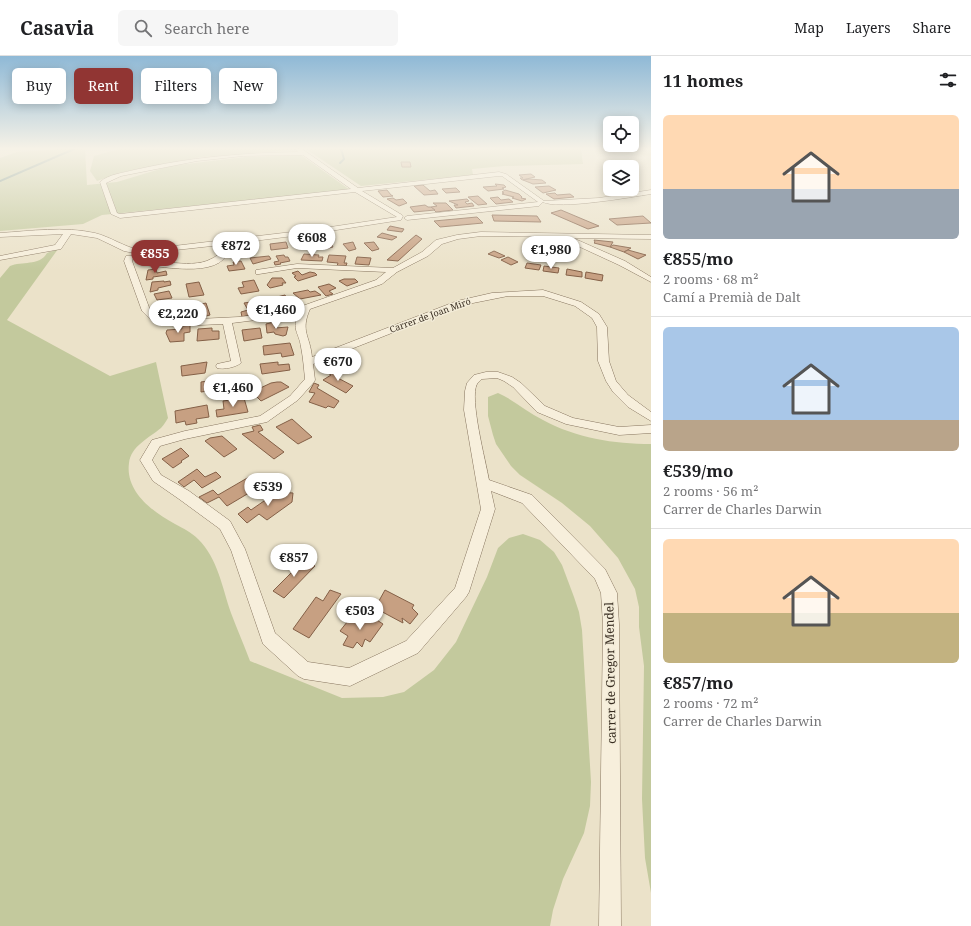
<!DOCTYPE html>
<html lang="en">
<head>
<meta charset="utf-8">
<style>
	:root { --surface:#fff; --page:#f6f6f6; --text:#202124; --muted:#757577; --line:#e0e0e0; --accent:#913533 }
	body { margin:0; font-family:"Noto Serif",serif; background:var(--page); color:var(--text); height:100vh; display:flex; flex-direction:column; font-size:15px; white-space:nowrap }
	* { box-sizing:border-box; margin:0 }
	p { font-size:13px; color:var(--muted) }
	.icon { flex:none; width:22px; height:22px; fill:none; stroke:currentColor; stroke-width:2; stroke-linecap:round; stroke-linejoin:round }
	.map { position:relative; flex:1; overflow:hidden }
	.sheet { display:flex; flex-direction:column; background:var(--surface); width:320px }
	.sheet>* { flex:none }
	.guide { position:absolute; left:12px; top:12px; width:380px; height:36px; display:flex; gap:8px }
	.fabs { position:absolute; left:603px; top:60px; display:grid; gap:8px }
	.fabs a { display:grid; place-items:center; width:36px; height:36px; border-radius:6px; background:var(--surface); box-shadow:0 2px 10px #0003; font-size:20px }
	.price { position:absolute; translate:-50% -34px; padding:0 9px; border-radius:14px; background:#fff; color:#222; font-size:13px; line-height:26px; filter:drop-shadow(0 1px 2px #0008) }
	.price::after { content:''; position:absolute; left:50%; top:24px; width:12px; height:9px; margin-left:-6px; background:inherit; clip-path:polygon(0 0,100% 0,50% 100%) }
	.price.selected { background:var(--accent); color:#fff }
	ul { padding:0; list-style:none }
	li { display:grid; align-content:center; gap:8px; height:212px; padding:0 12px }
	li+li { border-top:1px solid var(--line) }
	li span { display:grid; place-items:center; height:124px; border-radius:6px; color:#555 }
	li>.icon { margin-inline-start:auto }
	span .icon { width:72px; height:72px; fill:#fffc; stroke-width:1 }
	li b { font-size:17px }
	h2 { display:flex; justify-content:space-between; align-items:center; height:48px; padding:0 12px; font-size:17px }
	.tag { padding:0 14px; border-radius:6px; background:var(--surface); box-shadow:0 2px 10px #0003; font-size:14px; line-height:36px }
	.tag.selected { background:var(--accent); color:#fff }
	header { display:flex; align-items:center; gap:24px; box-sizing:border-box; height:56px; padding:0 20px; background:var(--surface); border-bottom:1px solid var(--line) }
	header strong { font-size:19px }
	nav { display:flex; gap:22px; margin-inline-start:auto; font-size:14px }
	.search { width:280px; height:36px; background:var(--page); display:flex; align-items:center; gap:10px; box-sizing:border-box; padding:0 14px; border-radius:6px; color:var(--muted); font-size:15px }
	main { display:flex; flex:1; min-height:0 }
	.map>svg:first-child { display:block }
</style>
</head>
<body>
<header>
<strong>Casavia</strong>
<div class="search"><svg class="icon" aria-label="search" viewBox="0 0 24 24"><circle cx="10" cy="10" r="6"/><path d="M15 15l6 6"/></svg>Search here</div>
<nav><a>Map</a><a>Layers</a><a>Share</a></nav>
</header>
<main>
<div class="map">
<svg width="651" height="870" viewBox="0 0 651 870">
	<rect width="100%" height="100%" fill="#ebe2c9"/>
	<polygon fill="#e1dbb7" points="595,93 651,93 651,100 600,98"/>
	<g fill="#c3c99d">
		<polygon points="62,93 85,93 87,129 117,126 170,110 245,101 301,99 350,134 102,159 83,168 0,175 0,102 17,96"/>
		<polygon points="119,93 581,93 583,108 504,110 472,113 473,119 361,130 306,93 201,101 119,117 97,125 90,115 94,100"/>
		<path d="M58 193 7 264 110 320 156 306 168 362C166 365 164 369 161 372 149 382 131 390 129 407 125 436 153 456 175 468 184 473 191 476 198 483 218 503 222 531 231 557 237 573 244 589 250 605L342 642 383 641 404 636 434 614 456 586 487 521 498 492 509 482 523 478 540 484 554 496 562 509 574 541 579 556 582 574 591 726 590 750 584 777 563 823 553 854 550 870H0V222L10 210C22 205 40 210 47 197Z"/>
		<path d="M498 337C514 344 527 356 543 364 576 382 614 388 651 388V837L645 802 642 743 644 610 639 571V551L635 533 618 502 590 470 562 447 520 419 511 410 496 388 493 379 488 360V341Z"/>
	</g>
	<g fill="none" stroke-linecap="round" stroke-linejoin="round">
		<g stroke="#708e87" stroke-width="2">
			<polyline points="340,107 344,103 341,93"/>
			<polyline points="0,125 74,93"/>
		</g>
	</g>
	<g fill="#c7a082" stroke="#846047">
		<polygon points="401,106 410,106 411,111 402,111"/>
		<polygon points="531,118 535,121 522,124 520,122 523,122 519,119"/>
		<polygon points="529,123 542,124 546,127 533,128 523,124"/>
		<polygon points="495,128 504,129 506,131 502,132 504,133 488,135 483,131 497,130"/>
		<polygon points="423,129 430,135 435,134 438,138 424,139 414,130"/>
		<polygon points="549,130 556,134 543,137 535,131"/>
		<polygon points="456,132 460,136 446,137 442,133"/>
		<polygon points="387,134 391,139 393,140 383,141 378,135"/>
		<polygon points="505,134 519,138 522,141 521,142 526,143 522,145 512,142 514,141 502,138 504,137 502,136"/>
		<polygon points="555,137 557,139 570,138 574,141 554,143 546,138"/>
		<polygon points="478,140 487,148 478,149 468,141"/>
		<polygon points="498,141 501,144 509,143 513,146 496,148 490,142"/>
		<polygon points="393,142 396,144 403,143 407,147 399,150 387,143"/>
		<polygon points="467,143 469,145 465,146 467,148 472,147 474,150 456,152 454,149 458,149 449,145"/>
		<polygon points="433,147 446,147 453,154 436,156 431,151 437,150"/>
		<polygon points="425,149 428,151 431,151 435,154 414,156 410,151"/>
		<polygon points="561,154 599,170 588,173 551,157"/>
		<polygon points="492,159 537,160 541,166 494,165"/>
		<polygon points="643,160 651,167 617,169 609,163"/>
		<polygon points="477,161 483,167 440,171 434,165"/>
		<polygon points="390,170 404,173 402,176 387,174"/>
		<polygon points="382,177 397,181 392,184 377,181"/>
		<polygon points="416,179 422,183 398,205 387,204"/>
		<polygon points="329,184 333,191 325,193 319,186"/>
		<polygon points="594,184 613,186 610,191 594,187 595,186"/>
		<polygon points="286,186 288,192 271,194 270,188"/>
		<polygon points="353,186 356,193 349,195 343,188"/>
		<polygon points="374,186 379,193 372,195 364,187"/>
		<polygon points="246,189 251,190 252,194 243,195 238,193"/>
		<polygon points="613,189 631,192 624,196 610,191"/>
		<polygon points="628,194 646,199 638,203 624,196"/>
		<polygon points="494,195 505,200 499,202 488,198"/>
		<polygon points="304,198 319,199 318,201 323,201 322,205 301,204"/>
		<polygon points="284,199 285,201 288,201 290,205 280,207 281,208 275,209 274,206 279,205 276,200"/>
		<polygon points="329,199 346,200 344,207 347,207 346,210 337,210 338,207 327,206"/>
		<polygon points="269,200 271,203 253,208 250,202"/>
		<polygon points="357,201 371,202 369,209 355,208"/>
		<polygon points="508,201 518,206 511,209 501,204"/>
		<polygon points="241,205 245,213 229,215 227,210 234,209 233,206"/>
		<polygon points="527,207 541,209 539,214 525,212"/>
		<polygon points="544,210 559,212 558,217 543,215"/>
		<polygon points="156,213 157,217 166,215 167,219 153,221 153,223 146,224 148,214"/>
		<polygon points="567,213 582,216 582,221 566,219"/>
		<polygon points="298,215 302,219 310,216 315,217 317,219 298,225 294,221 296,220 292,217"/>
		<polygon points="586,216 603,219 602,225 585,222"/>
		<polygon points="272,222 282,222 286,227 282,227 283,229 270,232 267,229"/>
		<polygon points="344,223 355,223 358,226 347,230 339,225"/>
		<polygon points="254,224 259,235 241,238 238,232 244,231 242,226"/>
		<polygon points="164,225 164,226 170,225 171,229 158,232 158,234 150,236 152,226"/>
		<polygon points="199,226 204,239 189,241 186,228"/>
		<polygon points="329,228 336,232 329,235 333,238 326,240 318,231"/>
		<polygon points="308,234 310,236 315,235 321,239 300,243 293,237"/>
		<polygon points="169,235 172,242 157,244 154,238"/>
		<polygon points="285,239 287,243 291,242 294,246 275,251 269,243"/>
		<polygon points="258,245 265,255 242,261 241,256 248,254 244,247"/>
		<polygon points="206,247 210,259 202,261 201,258 195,259 193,250"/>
		<polygon points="170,248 181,252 179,254 181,255 174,260 161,255"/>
		<polygon points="274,266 275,272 288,271 286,279 283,280 275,278 274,276 267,277 266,268"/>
		<polygon points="190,269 190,276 184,277 184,285 170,286 166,277 167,274 182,273 182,270"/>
		<polygon points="212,272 212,275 219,275 219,283 197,285 198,273"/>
		<polygon points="260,272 262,282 244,285 242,274"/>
		<polygon points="290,287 294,299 282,301 281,297 264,299 263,290"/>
		<polygon points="207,306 205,317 182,320 181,310"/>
		<polygon points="278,306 278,309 289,308 290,314 262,318 260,308"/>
		<polygon points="332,313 340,318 336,321 353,330 346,337 323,324 331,319 328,317"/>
		<polygon points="240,320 242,330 201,336 201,326"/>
		<polygon points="277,326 281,326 289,331 261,345 252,336 271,327"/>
		<polygon points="314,327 319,329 317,332 339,345 334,352 328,350 326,352 309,346 315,337 309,336"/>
		<polygon points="244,342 248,356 217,361 216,354 224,353 223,345"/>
		<polygon points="207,349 209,361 196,363 197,367 186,369 185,365 176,367 175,355"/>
		<polygon points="292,363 312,381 298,388 276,371"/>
		<polygon points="260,369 263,374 258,376 284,396 274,403 242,378 254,375 252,371"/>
		<polygon points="222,380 237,393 224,401 205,385 210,382"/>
		<polygon points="181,392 189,400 181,405 182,406 173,412 162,403"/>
		<polygon points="197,413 205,421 216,416 221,421 202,432 194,424 184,431 178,426"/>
		<polygon points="249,421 259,431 227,450 219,441 207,447 199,441 213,434 218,439"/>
		<polygon points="277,436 293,437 292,446 267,464 259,458 247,467 238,458 248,451 251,454"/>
		<polygon points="306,502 315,510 284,542 273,535"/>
		<polygon points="330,534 341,538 309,582 293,573 316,541 323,545"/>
		<polygon points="385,534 414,549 412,552 418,558 410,568 402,562 403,567 375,552"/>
		<polygon points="369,559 383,568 370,586 365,583 362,591 357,586 353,592 343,589 348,580 340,575 351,561 364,567"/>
	</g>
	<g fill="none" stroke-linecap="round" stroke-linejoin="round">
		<g stroke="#87755f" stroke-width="1">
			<g id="minor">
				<path d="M295 93H302L358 132 499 116 506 118 544 145 599 142 651 134V138C632 141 558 154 543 146L539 150 407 164 404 162 407 160 538 146 502 120H499L362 135 402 159 403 160 401 164 317 177 229 188C229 225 164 210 142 209L138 207C147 199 190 215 211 203 218 200 221 196 221 189L139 198 124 195 97 182 71 178 61 193 0 204V200L55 189 63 178 0 181V177C31 175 64 170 95 177 111 181 124 191 140 194L317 173 397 161 355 136 120 162 111 158 100 126C109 118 123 117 134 114 190 101 241 97 298 96ZM303 99 351 133 120 158 117 157 106 127 121 120 197 105 243 100Z"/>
				<path d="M481 176 651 179V183L573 182 625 205 651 221V226L619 209 567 185 566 183 568 181 481 180 458 183 442 188 428 200 397 216 382 228 310 253C300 276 310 279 312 301L457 245 492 237 543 234 581 246 599 258 607 271 609 305 616 325 628 339 651 356V365L628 351 613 336 606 325 598 305 597 271 592 262 575 250 543 240H508L463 249 313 308 315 324 314 326 298 344 267 366 185 383 160 390 152 404 161 419 189 435 230 465 245 493 275 577 308 606 349 612 406 585 455 532 481 453 464 354 465 335 467 327 474 319 486 316H498L512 321 521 327 545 350 573 362 619 371 651 369V377L619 379 566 368 537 356 513 331 504 325 497 322 482 323C480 325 478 326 477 328 469 342 486 406 489 424L532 439 605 513 617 537 619 568 621 870H599L603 568 601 537 595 523 522 447 491 435 495 453 469 536 466 541 418 597 350 630 304 623 298 620 263 588 231 494 220 473 179 443 153 425 140 404 152 384 185 375 260 360 290 340 305 323C304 313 303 301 301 291 299 276 291 274 299 257L289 260 232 267 241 307C236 311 224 314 217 312L216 310 217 308 231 305 223 268 177 270 153 266 142 255 124 205 126 200H132L133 202 132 205 150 254 159 262 177 264 239 261 288 255 376 224 386 216 297 212 259 218H256V214L297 208 393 212 422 196 436 184 457 179Z"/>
			</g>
		</g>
		<use href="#minor" fill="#f7efdc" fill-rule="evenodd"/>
	</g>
	<linearGradient id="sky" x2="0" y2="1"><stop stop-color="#8fb9d6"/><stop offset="0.43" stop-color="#f6f2e7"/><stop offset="1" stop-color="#f6f2e7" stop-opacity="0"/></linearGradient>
	<rect width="651" height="215" fill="url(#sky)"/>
	<g text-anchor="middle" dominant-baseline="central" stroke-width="3" stroke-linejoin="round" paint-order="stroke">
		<g font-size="9" fill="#382d21" stroke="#f3ecd8">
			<text transform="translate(430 259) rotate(-20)">Carrer de Joan Miró</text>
		</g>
		<g font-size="12" fill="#382d21" stroke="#f3ecd8">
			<text transform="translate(610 617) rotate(-91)">carrer de Gregor Mendel</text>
		</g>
	</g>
</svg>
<div class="fabs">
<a><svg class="icon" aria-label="locate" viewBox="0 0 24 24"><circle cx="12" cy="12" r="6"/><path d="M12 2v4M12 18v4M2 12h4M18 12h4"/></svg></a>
<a><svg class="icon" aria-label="layers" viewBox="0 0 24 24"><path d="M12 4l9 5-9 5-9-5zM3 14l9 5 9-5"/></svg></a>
</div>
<b class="price" style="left:312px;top:202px">€608</b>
<b class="price" style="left:236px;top:210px">€872</b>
<b class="price" style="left:551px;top:214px">€1,980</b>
<b class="price selected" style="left:155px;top:218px">€855</b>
<b class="price" style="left:276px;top:274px">€1,460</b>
<b class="price" style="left:178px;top:278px">€2,220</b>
<b class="price" style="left:338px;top:326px">€670</b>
<b class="price" style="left:233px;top:352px">€1,460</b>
<b class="price" style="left:268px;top:451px">€539</b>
<b class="price" style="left:294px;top:522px">€857</b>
<b class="price" style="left:360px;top:575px">€503</b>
<div class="guide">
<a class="tag">Buy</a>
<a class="tag selected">Rent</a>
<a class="tag">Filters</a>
<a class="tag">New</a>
</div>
</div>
<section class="sheet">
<h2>11 homes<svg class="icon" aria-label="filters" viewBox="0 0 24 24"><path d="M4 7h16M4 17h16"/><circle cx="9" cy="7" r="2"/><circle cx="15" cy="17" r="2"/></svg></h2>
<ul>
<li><span style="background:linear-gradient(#ffd9b3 60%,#9aa5b1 0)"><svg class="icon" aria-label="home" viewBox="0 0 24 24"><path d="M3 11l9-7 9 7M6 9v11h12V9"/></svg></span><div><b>€855/mo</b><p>2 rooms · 68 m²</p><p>Camí a Premià de Dalt</p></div></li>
<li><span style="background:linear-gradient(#a9c7e8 75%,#b9a48a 0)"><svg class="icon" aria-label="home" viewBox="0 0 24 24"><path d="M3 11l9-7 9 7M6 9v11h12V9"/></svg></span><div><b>€539/mo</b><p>2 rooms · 56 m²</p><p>Carrer de Charles Darwin</p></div></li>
<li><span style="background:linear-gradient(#ffd9b3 60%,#c2b280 0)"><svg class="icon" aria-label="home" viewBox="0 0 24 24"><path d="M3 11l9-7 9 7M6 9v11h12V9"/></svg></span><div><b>€857/mo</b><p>2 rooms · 72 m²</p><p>Carrer de Charles Darwin</p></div></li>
</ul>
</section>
</main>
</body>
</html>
